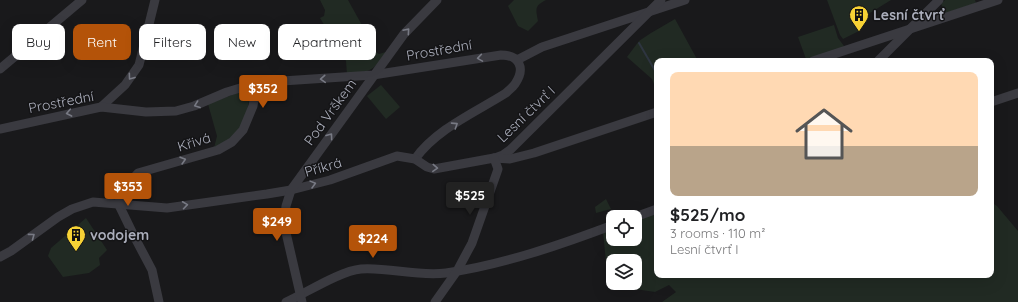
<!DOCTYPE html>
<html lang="en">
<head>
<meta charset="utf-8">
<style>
	:root { --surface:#fff; --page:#f6f6f6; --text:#202124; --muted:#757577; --line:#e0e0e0; --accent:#b45309 }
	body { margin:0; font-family:Quicksand,sans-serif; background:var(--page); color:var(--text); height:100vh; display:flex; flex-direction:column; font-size:15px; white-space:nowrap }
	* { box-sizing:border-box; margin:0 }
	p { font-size:13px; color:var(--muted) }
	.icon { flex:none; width:22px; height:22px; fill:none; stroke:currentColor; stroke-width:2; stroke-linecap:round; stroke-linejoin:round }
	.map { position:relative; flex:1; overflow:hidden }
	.details { position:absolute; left:654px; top:58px; width:340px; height:220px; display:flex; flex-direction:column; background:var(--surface); border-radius:8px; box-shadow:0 4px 16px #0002 }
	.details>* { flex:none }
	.hud { position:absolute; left:12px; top:24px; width:380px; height:36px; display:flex; gap:8px }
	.fabs { position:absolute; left:606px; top:210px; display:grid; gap:8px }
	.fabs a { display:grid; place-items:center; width:36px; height:36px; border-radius:8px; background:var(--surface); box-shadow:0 4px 16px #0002; font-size:20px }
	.price { position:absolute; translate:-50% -34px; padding:0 9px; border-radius:4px; background:var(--accent); color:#fff; font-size:13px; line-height:26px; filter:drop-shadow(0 1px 2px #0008) }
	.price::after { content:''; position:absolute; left:50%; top:24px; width:12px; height:9px; margin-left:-6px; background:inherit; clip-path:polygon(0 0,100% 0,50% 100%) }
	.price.selected { background:#222; color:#fff }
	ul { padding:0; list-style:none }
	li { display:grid; align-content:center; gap:8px; height:212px; padding:0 16px }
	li+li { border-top:1px solid var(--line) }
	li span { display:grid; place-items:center; height:124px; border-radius:8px; color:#555 }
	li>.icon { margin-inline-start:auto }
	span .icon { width:72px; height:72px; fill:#fffc; stroke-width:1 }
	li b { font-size:17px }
	.chip { padding:0 14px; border-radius:8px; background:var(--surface); box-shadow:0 4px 16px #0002; font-size:14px; line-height:36px }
	.chip.selected { background:var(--accent); color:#fff }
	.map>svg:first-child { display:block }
</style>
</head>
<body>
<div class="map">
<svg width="1018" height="302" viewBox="0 0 1018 302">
	<rect width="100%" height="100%" fill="#19191b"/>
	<g fill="#212a23">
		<path d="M320 0H348L368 36 369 35 376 52 379 54 389 51C372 71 373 71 347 75L346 61 320 18 324 16 325 10Z"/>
		<path d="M514 0H546C534 6 536 9 538 21L528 31 518 26 508 6Z"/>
		<polygon points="827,0 891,0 865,16 867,22 865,23 861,30 843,39 840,35"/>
		<polygon points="945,0 975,0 976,3 946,13 941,4"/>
		<polygon points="675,19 698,61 657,61 657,92 652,79 627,57 639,41 651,33"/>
		<polygon points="834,25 838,38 844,46 840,49 806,59 798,37"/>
		<polygon points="381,85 400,107 386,119 367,96"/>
		<path d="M240 92 246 94 249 100C248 112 241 130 231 138 226 142 219 145 214 148L217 136 208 104Z"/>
		<polygon points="606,199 611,209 596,213 595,207"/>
		<polygon points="991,202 997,206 1018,231 1018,302 662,302 676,292 669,285 655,292 635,289 630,283 635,283 635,261 615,261 614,259 606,262 603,232 613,228 613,239 635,239 635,220 657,213 657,275 991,275"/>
		<polygon points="86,218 107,250 99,258 100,265 89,273 63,277 48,256 51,248"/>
	</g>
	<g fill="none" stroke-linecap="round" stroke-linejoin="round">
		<polyline stroke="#2e3540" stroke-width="2" points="639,43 657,74"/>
		<g stroke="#3a3a40" stroke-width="9">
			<polyline points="517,60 542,47 685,0"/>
			<polyline points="813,61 998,0"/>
			<polyline points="878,61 939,0"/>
			<polyline points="0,69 82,0"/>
			<polyline points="991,102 1018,93"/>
			<polyline points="101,107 125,85 139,65 155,0"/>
			<path d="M0 129 101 107 146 112 176 111 194 106 227 92 250 85 267 82 373 75 501 55C519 55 526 68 515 84 513 87 509 90 506 93 476 112 436 129 415 159"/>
			<polyline points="495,158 503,155 510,150 661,0"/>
			<path d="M118 203C135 197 127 183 138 173L218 150 232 142 243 130 253 106 254 100 250 85"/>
			<polyline points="118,203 134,236 152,270 159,302"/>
			<polyline points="635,217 657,209"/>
			<polyline points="0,257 11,251 58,217 72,209 93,202 167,208 267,194 291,190 330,180 397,156 415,159 427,167 434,169 494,158 510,159 534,153 657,112"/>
			<path d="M286 302C306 293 340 271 361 269 389 267 418 277 446 273 502 265 560 245 613 225"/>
			<polyline points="302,302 284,224 286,206 291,190 404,34 437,0"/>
			<polyline points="435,302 457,271 472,243 497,172 498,169 494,158"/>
		</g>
	</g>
	<defs><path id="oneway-chevron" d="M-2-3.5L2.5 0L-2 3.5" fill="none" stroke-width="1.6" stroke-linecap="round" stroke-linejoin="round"/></defs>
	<g stroke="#787a84">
		<use href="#oneway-chevron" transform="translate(407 31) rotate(-49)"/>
		<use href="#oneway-chevron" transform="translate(480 58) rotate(171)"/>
		<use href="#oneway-chevron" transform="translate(131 77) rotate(126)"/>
		<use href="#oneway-chevron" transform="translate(323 79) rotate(176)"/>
		<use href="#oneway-chevron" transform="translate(197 105) rotate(160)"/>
		<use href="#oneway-chevron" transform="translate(69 113) rotate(169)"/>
		<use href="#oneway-chevron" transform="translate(455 125) rotate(-33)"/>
		<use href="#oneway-chevron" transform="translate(330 136) rotate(-54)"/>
		<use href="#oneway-chevron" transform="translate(183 160) rotate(-16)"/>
		<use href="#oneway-chevron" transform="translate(435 168) rotate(3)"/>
		<use href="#oneway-chevron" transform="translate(313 184) rotate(-15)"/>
		<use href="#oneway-chevron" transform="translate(185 205) rotate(-8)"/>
		<use href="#oneway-chevron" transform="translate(32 236) rotate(-36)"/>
	</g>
	<defs>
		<g id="building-pin" transform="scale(1)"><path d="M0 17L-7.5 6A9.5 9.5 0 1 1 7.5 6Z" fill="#f7d235" stroke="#141416"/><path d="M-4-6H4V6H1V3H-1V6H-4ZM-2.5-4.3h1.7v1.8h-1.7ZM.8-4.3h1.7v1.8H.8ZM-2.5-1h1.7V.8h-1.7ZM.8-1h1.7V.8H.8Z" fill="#111"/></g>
	</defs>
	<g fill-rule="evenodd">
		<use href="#building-pin" x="859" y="15"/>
		<use href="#building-pin" x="76" y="235"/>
	</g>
	<g text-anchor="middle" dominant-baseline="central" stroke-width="3" stroke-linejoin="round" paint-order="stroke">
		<g font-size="14" font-weight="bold" fill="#abaebb" stroke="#141416" text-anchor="start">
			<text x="873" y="15">Lesní čtvrť</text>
			<text x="90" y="235">vodojem</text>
		</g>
		<g font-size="14" fill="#abaebb" stroke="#141416">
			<text transform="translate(439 50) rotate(-10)">Prostřední</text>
			<text transform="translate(61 102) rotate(-11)">Prostřední</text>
			<text transform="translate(330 112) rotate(-54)">Pod Vrškem</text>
			<text transform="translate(526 114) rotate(-44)">Lesní čtvrť I</text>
			<text transform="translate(194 142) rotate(-17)">Křivá</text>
			<text transform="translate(323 167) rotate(-16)">Příkrá</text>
		</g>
	</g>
</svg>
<div class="fabs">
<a><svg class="icon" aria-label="locate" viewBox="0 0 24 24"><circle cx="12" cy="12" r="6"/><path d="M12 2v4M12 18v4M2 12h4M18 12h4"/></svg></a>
<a><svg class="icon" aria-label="layers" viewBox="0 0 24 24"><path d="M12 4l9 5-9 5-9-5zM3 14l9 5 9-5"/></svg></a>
</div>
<b class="price" style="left:263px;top:109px">$352</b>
<b class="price" style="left:128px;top:207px">$353</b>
<b class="price selected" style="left:470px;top:216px">$525</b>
<b class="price" style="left:277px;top:242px">$249</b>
<b class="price" style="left:373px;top:259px">$224</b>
<div class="hud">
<a class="chip">Buy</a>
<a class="chip selected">Rent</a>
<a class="chip">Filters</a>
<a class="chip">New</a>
<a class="chip">Apartment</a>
</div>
<section class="details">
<ul>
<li><span style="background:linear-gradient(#ffd9b3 60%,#b9a48a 0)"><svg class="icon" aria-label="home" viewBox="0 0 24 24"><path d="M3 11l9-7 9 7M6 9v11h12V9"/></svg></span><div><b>$525/mo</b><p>3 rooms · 110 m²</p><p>Lesní čtvrť I</p></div></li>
</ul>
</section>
</div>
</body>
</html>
